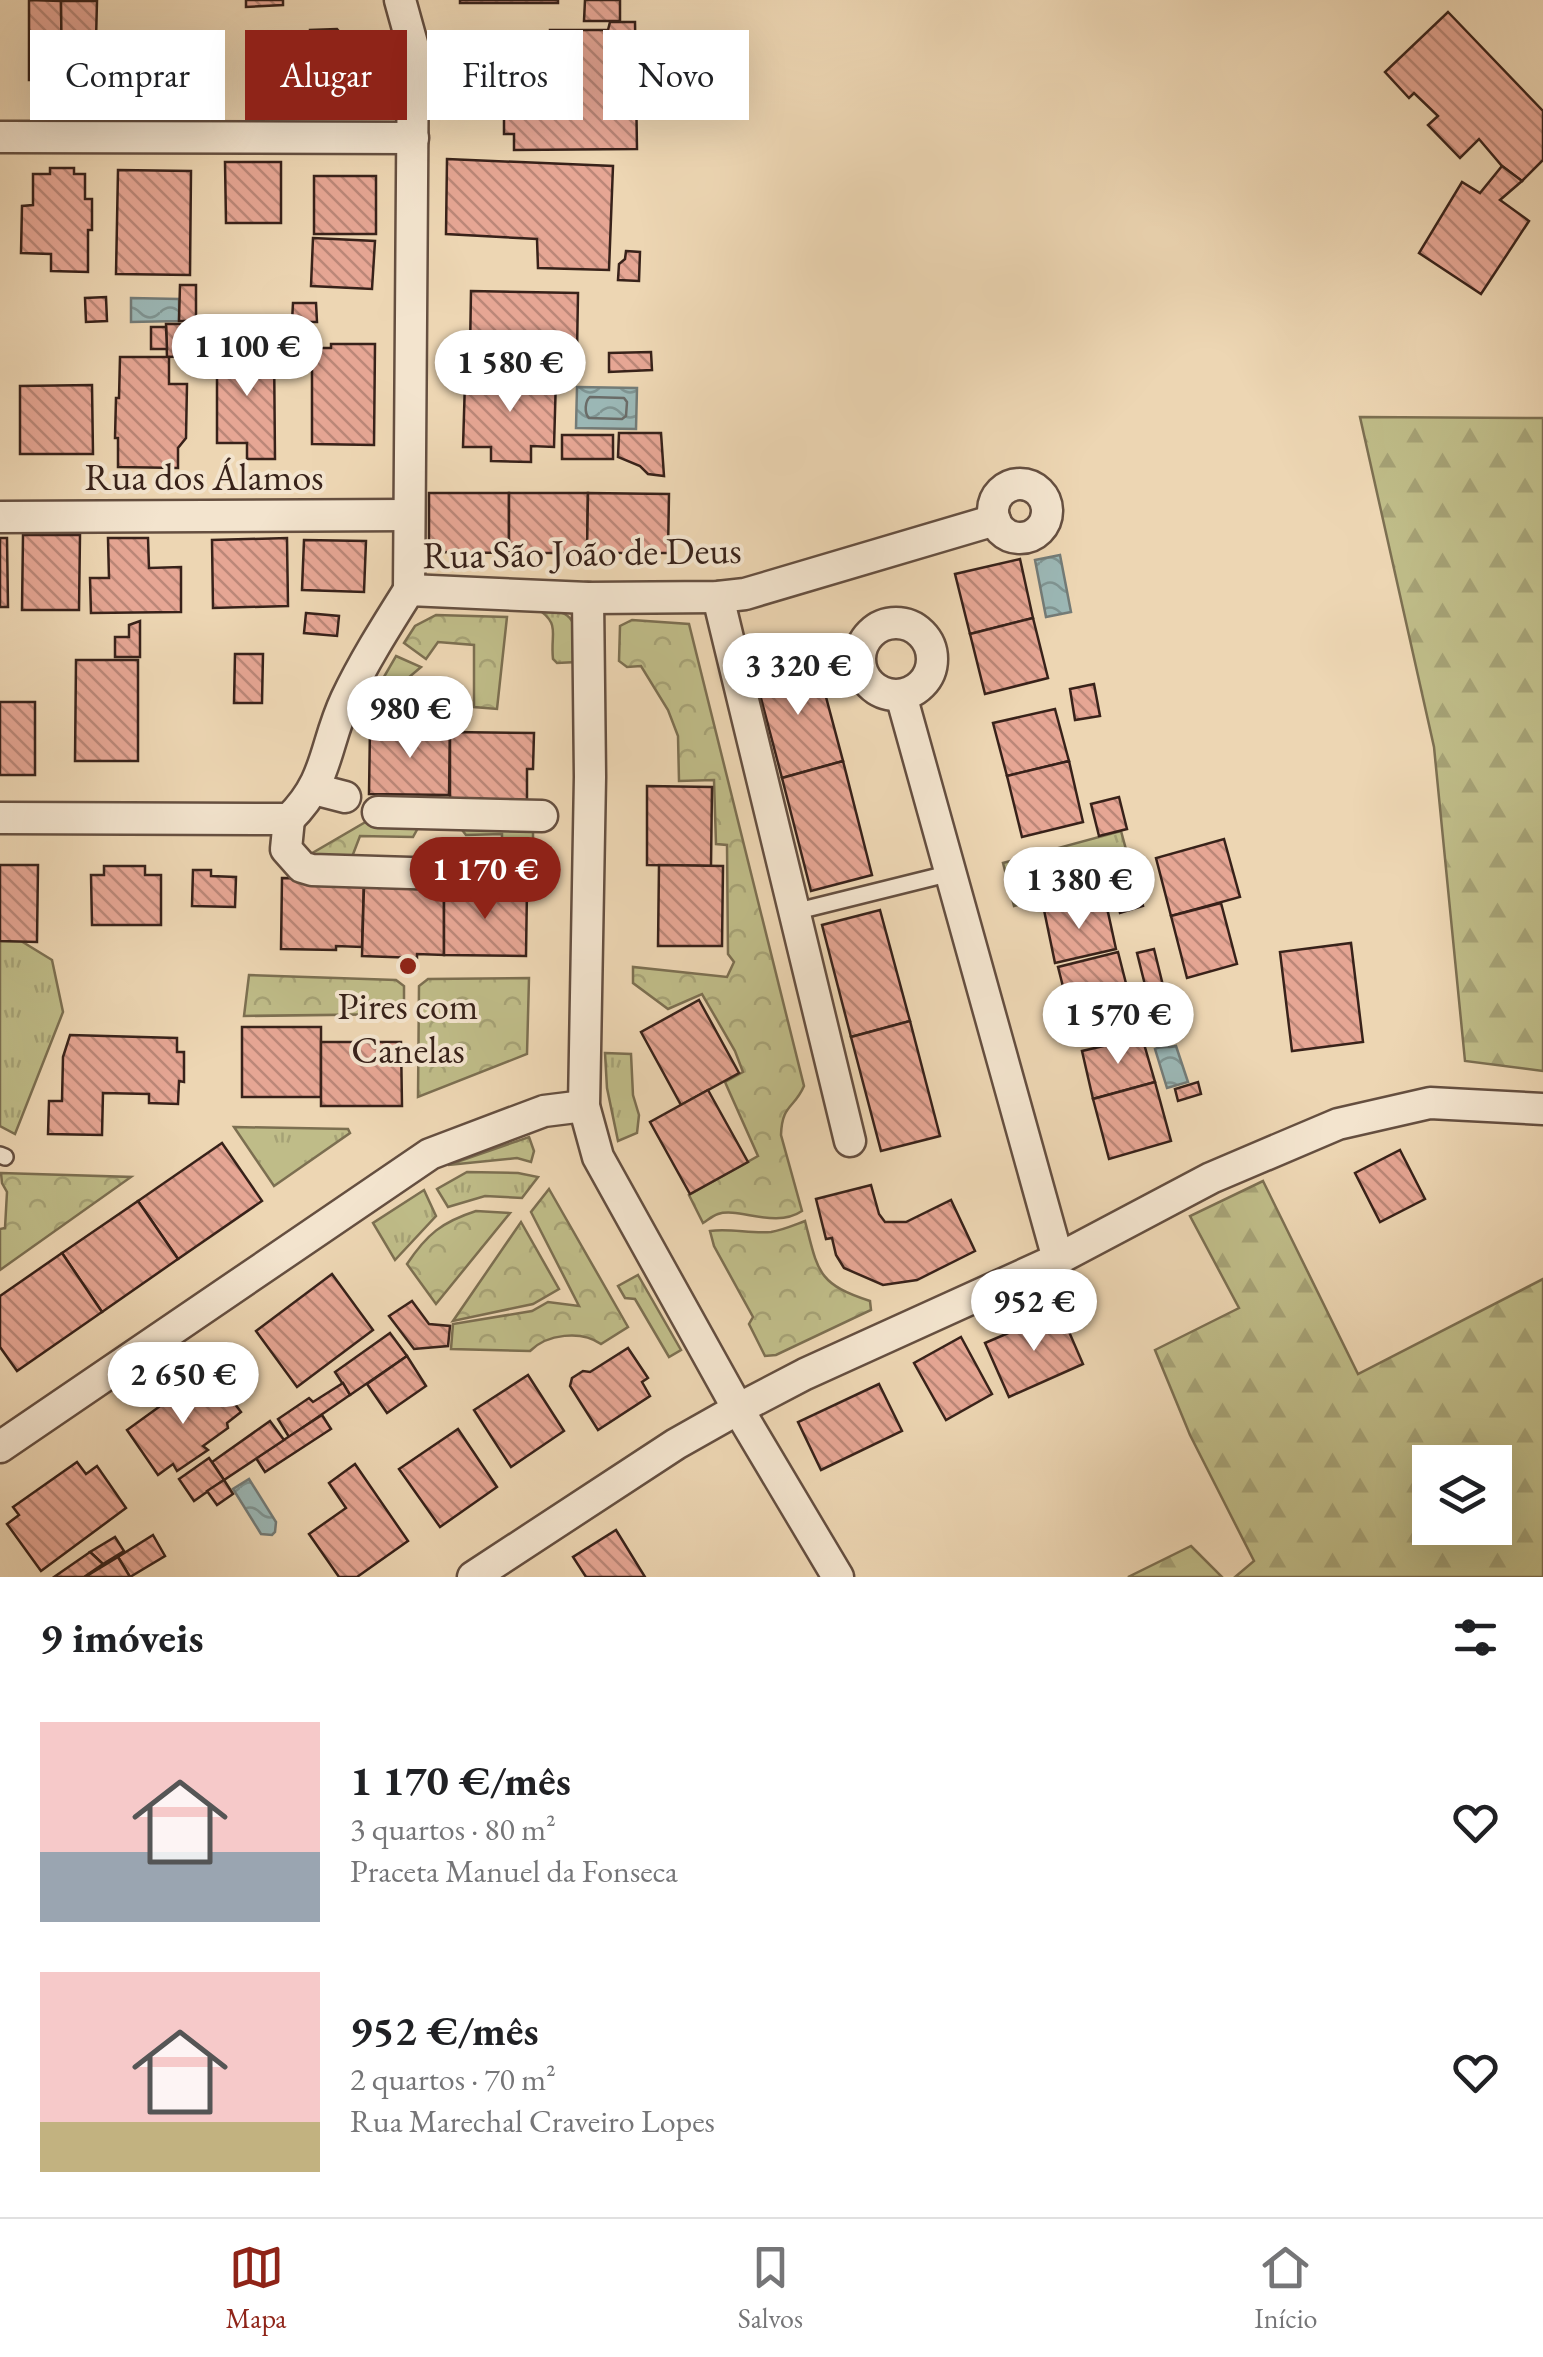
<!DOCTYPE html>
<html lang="pt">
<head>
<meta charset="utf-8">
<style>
	:root { --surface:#fff; --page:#f2f2f2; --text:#202124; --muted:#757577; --line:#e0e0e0; --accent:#8f2418 }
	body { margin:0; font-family:"EB Garamond",serif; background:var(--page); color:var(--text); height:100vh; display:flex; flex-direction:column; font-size:38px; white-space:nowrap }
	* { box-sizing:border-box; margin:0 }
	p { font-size:32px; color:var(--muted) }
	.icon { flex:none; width:55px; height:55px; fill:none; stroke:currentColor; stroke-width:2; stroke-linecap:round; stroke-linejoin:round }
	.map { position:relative; height:1577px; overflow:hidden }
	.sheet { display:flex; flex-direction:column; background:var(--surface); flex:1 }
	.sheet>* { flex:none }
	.guide { position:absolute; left:30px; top:30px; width:1000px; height:90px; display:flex; gap:20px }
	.buttons { position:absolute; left:1412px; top:1445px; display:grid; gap:20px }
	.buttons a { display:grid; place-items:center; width:100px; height:100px; border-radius:0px; background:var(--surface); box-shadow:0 10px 40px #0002; font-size:50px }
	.price { position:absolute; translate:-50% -85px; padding:0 22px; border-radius:35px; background:#fff; color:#222; font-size:32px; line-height:65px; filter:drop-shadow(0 2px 5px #0008) }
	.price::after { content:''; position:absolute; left:50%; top:60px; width:30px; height:22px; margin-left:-15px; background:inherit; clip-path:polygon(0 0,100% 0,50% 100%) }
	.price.on { background:var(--accent); color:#fff }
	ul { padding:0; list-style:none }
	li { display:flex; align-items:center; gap:30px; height:250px; padding:0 40px }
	li span { display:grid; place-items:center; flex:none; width:280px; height:200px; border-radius:0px; color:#555 }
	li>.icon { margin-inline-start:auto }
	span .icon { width:120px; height:120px; fill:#fffc; stroke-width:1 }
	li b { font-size:42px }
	h2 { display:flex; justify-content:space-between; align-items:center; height:120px; padding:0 40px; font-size:42px }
	.tag { padding:0 35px; border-radius:0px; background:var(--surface); box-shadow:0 10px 40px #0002; font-size:35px; line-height:90px }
	.tag.on { background:var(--accent); color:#fff }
	.menu { display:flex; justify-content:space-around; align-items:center; height:140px; border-top:2px solid var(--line); background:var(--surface); font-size:28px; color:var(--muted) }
	.menu a { display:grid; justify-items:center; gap:5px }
	.menu .on { color:var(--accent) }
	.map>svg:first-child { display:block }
</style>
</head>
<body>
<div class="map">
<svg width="1543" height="1577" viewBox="0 0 1543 1577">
	<defs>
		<pattern id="grass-tufts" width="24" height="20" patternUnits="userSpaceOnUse" patternTransform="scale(2.5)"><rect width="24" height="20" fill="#bfbc88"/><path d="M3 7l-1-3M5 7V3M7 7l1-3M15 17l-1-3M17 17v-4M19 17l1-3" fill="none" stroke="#a5a175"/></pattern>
		<pattern id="forest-firs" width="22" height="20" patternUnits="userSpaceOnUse" patternTransform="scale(2.5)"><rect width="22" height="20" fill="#bfbc88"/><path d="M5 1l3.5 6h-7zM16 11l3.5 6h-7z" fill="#a5a175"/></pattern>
		<pattern id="park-crowns" width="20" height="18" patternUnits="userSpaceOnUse" patternTransform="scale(2.5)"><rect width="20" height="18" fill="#bfbc88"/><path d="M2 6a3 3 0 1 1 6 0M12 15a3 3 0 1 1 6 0" fill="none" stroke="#a5a175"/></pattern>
		<pattern id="water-waves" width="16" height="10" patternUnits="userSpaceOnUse" patternTransform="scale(2.5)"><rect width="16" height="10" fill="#9bb7b5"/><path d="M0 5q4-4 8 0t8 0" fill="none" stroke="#7f9492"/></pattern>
		<pattern id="building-back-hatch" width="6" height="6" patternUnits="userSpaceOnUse" patternTransform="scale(2.5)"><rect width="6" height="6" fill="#e6a694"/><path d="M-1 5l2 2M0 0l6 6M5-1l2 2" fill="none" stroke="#bb8778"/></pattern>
	</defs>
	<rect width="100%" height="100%" fill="#edd6b3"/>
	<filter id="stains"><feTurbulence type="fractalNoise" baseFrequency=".002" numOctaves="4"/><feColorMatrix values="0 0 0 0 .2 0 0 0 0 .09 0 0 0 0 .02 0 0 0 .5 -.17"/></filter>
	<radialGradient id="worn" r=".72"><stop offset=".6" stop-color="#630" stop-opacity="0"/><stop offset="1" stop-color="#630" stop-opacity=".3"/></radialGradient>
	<g fill="url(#grass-tufts)" stroke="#7c6f51" stroke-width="2.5">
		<path d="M534 606C580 613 574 619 577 662L557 663 553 659C550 630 562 625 534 606Z"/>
		<polygon points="396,656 421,667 408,678 407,704 370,701"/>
		<polygon points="1121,831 1133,875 1014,906 1003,863"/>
		<polygon points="0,941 21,941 52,960 63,1012 15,1134 0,1126"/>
		<polygon points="605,1053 631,1054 633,1095 639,1115 637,1133 618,1141 607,1088"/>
		<polygon points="234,1127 348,1129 350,1133 274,1186"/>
		<polygon points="529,1137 534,1151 531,1162 517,1158 448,1165"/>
		<polygon points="467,1172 518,1173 538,1177 522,1198 485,1196 448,1207 437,1189"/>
		<polygon points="424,1190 436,1216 395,1260 373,1223"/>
		<polygon points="638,1275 681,1350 669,1357 635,1299 625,1298 618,1286"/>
	</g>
	<g fill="url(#forest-firs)" stroke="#7c6f51" stroke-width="2.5" fill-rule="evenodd">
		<polygon points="1360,417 1543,418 1543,1071 1465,1061 1434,747"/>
		<path d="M1263 1181 1358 1374 1543 1279V1577H1235L1254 1561 1190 1435 1155 1350 1239 1308 1190 1216ZM1430 1462H1495V1528H1430Z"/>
		<polygon points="1191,1546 1222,1577 1128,1577"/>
	</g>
	<g fill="url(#park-crowns)" stroke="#7c6f51" stroke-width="2.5">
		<polygon points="436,615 507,617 497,709 474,707 474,645 438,642 426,659 404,643 415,626"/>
		<path d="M632 620 689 624 804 1086C794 1109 782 1104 781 1135L802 1211C775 1229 739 1207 718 1214 712 1216 708 1220 703 1223L689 1195 758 1156 725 1082 743 1072 735 1051 702 994 668 1009 633 983V967L727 977 734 962 728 954 727 845 716 844 714 780 679 781 678 736 668 710 641 666 627 667 619 661 620 626Z"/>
		<polygon points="369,820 533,820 533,862 502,861 502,834 466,835 459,826 418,828 413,837 360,836 352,857 309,855"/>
		<polygon points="249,975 396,980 404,986 404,1014 244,1016"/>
		<polygon points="529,978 527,1054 418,1097 419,986 428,979"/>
		<polygon points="1,1173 131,1177 0,1270 0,1229 5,1228 7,1192 2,1183"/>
		<path d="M549 1189 628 1327 601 1344C581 1330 547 1334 530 1351L451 1349 453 1324 532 1311 548 1302 579 1306 531 1212Z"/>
		<path d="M476 1211 510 1213 436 1304 407 1264C427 1234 442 1222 476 1211Z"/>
		<path d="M805 1221C818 1271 817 1284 870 1301L871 1310 776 1355 765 1356 749 1324 753 1317 714 1246 710 1231C730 1228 751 1234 771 1232 783 1230 794 1225 805 1221Z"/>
		<polygon points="521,1222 559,1289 533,1304 453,1321"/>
	</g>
	<g fill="url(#water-waves)" stroke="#737b77" stroke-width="2.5">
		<polygon points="521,40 522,89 445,90 444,41"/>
		<polygon points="131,298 179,299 179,321 131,322"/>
		<polygon points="577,387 637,388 636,429 576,428"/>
		<polygon points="1060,555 1071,612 1046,617 1035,560"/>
		<path d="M1176 1046 1188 1082 1167 1088 1155 1049C1161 1046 1169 1048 1176 1046Z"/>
		<polygon points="249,1479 276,1522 275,1532 272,1535 261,1534 233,1489"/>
	</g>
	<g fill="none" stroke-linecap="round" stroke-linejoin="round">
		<g stroke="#6a6c68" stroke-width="2.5">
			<polygon points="460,51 509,51 512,55 511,76 507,79 458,79 455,75 455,55"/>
			<path d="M590 397 624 398 627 402 626 416 622 419 589 418C584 413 585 401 590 397Z"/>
		</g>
	</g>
	<g fill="url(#building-back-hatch)" stroke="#38221a" stroke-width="2.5">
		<polygon points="29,0 61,1 62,88 47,88 42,80 29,80"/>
		<polygon points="246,0 283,0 283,5 246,7"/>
		<rect x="460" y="0" width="98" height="3"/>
		<polygon points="585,0 620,0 620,21 584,21"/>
		<polygon points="61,1 97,1 95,79 84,81 79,87 62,88"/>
		<polygon points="1448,12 1543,111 1543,160 1522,181 1502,166 1479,139 1460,158 1428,125 1438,116 1414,93 1409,98 1385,72"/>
		<polygon points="610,22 635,22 637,149 514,150 514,134 504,134 504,104 550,103 550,30 608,30"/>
		<polygon points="337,29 357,52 358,92 336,115 310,112 307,104 299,98 299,92 286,92 286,66 272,66 273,48 299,48 310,39 310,30"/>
		<polygon points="143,38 184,38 184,79 163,79 163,86 142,86"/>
		<polygon points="447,159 613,166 609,270 538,268 537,239 446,234"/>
		<polygon points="225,162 281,162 281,223 226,223"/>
		<polygon points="1502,166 1522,181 1500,200 1529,221 1481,294 1419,253 1462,182 1480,193"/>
		<polygon points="50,168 74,168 74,174 85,174 85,199 92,199 92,230 88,230 88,272 51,271 51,254 21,253 22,206 33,205 33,174 50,174"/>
		<polygon points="118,170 191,171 190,275 116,274"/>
		<rect x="314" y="176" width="62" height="58"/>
		<polygon points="313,238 375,241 372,289 311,286"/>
		<polygon points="626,251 640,252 639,281 618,280 619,264 625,259"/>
		<polygon points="180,285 196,285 196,321 179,321"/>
		<polygon points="471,291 578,293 577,353 470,351"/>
		<polygon points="106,297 107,321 86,322 85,298"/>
		<polygon points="293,303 316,303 317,322 292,322"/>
		<polygon points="166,324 195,324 195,356 167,357"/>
		<polygon points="151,327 166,327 167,349 151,349"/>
		<polygon points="331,344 375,344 374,445 312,444 312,348 331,348"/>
		<polygon points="274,345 275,459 247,459 247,443 217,443 217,346"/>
		<polygon points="651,352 652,370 609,372 609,353"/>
		<polygon points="120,357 169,357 169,384 187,384 186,438 178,448 178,468 118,467 118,438 115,438 116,398 119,398"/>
		<polygon points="474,375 556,377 554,447 531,446 531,462 491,461 491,447 463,447 465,381 474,381"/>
		<polygon points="92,385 93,454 20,454 20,386"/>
		<polygon points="619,433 661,433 664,476 648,474 640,466 618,457"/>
		<rect x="562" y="435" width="51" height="24"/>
		<polygon points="429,493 509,493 509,553 429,552"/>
		<polygon points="509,493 588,493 587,553 509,553"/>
		<polygon points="588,493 669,494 668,553 587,553"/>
		<polygon points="23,535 80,535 79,610 22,610"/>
		<polygon points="0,538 7,538 8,607 0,607"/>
		<polygon points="108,538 148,538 149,568 181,567 181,612 91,613 90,578 109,578"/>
		<polygon points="287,538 288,606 213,608 212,540"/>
		<polygon points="304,540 366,541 364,592 302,590"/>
		<polygon points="1020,559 1033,618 970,634 955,574"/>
		<polygon points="306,613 339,616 337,636 304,633"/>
		<polygon points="1033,618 1048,678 985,694 970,634"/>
		<polygon points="140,621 140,657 115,657 115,637 129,637 129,625"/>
		<polygon points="235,654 263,654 262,703 234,703"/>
		<polygon points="792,658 796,673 818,667 843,761 782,778 753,668"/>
		<polygon points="76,660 138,660 138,761 75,761"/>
		<polygon points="1094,684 1100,716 1075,720 1070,689"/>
		<rect x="0" y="702" width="35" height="73"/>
		<polygon points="1055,709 1069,761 1007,776 993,723"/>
		<polygon points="370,728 450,729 449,795 369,794"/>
		<polygon points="450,732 534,733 533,769 527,769 527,801 450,800"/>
		<polygon points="843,761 872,875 811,891 782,778"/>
		<polygon points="1069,761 1083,822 1022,837 1007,776"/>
		<polygon points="647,786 712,787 711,866 647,865"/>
		<polygon points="1119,797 1127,829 1099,836 1091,804"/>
		<polygon points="1224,839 1240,897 1171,916 1156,858"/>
		<polygon points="0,865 38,865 37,942 0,941"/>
		<polygon points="659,865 723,866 722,946 658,946"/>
		<polygon points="104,866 145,866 145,875 161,875 161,925 92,925 91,875 104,875"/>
		<polygon points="193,870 211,870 211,876 236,877 235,907 192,906"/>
		<polygon points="1136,877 1143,906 1120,913 1113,883"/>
		<polygon points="282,878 364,879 362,947 336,946 336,950 281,949"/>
		<polygon points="364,886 444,887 444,955 417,954 417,958 362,956"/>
		<polygon points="444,887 527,889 526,956 444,955"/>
		<polygon points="1106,903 1116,949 1055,963 1044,910 1072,904 1073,911"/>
		<polygon points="1221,903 1237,964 1187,978 1171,916"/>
		<polygon points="880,910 910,1021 851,1037 822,925"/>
		<polygon points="1351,943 1363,1042 1292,1051 1280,952"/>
		<polygon points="1154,949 1171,1018 1128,1029 1123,1010 1142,1004 1138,991 1146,989 1137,953"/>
		<polygon points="1118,952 1131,1003 1071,1018 1058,967"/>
		<polygon points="699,1000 739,1073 681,1105 641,1032"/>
		<polygon points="910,1021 940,1136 881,1151 851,1037"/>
		<rect x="242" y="1027" width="79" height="70"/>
		<polygon points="70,1035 177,1038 177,1052 184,1052 184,1082 179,1081 178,1104 149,1103 149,1094 103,1093 102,1135 48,1134 49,1101 62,1101 63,1057"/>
		<polygon points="1142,1037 1155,1082 1093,1099 1082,1051"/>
		<polygon points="321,1042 401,1042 402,1106 321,1106"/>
		<polygon points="1155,1082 1171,1141 1109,1159 1093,1099"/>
		<polygon points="1198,1082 1201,1094 1178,1101 1175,1089"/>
		<polygon points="708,1090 748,1162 690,1194 650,1122"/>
		<polygon points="222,1143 262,1201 178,1259 138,1201"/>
		<polygon points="1400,1150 1425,1199 1380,1222 1355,1173"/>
		<polygon points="871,1185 879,1214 885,1222 906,1222 951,1200 975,1251 917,1280 883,1285 844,1268 836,1255 832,1238 826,1239 816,1199"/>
		<polygon points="138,1201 178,1259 102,1312 62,1253"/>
		<polygon points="62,1253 102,1312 17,1371 0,1347 0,1296"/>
		<polygon points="332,1274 373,1330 297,1387 256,1331"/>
		<polygon points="412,1301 429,1324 450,1326 448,1346 414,1349 389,1316"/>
		<polygon points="1060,1311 1083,1364 1009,1397 985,1343"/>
		<polygon points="390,1333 407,1356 350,1395 335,1372"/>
		<polygon points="961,1337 992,1394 946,1420 914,1363"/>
		<polygon points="628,1348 648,1378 642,1382 650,1396 598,1430 570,1386 572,1378 583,1371 590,1372"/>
		<polygon points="407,1356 426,1386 387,1413 367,1384"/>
		<polygon points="528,1375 564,1431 511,1467 474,1410"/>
		<polygon points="192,1383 201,1397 219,1383 241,1412 227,1423 228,1428 203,1446 208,1450 177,1471 173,1464 158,1475 127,1430"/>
		<polygon points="343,1383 350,1395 289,1437 278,1419 309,1398 313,1402"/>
		<polygon points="879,1384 902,1431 821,1470 798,1422"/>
		<polygon points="322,1415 331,1429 265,1472 256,1458"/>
		<polygon points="270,1421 284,1440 224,1480 212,1462"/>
		<polygon points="458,1429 497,1487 440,1527 399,1469"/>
		<polygon points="209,1458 224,1480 194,1501 179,1479"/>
		<polygon points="77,1462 86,1474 97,1466 126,1508 41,1571 7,1524 19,1515 13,1507"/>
		<polygon points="355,1464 408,1541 357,1577 339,1577 309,1534 346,1508 329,1483"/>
		<polygon points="224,1480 233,1494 217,1505 207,1491"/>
		<polygon points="616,1530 645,1577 586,1577 573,1557"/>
		<polygon points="153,1535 165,1556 130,1577 118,1557"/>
		<polygon points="115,1537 124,1551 103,1564 90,1552"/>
		<polygon points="90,1552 103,1564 84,1577 54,1577"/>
		<polygon points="118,1557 130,1577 85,1577"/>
	</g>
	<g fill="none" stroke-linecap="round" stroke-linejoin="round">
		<g stroke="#654f40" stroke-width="20">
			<g id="lane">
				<polyline points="794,912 951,873"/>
				<polyline points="0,1155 5,1157"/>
			</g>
		</g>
		<g stroke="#654f40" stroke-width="35">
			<g id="street">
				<polyline points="400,0 413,47 409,590"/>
				<polyline points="0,137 413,138"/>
				<circle cx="1020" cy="511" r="27"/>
				<polyline points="0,517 409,515"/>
				<polyline points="718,597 850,1141"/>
				<polyline points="588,598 590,777 584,1106 598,1157 738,1409 838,1577"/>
				<circle cx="896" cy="659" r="36"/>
				<polyline points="901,695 1058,1259"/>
				<polyline points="314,789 345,797"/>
				<polyline points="378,812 542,816"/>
				<path d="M0 818 289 819C329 780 324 746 346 699 364 661 387 625 409 590L588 598 718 597 745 594 995 520"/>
				<polyline points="289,819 286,849 302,867 312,870 443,874"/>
				<polyline points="0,1447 430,1154 544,1111 584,1106"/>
				<polyline points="473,1577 676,1444 738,1409 805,1374 1058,1259 1211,1178 1338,1124 1430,1103 1543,1109"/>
			</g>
		</g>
		<use href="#lane" stroke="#f3e4ce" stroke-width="15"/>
		<use href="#street" stroke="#f3e4ce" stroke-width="30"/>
	</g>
	<circle fill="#8f2418" stroke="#f3e4ce" stroke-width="4" cx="408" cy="966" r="10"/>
	<g text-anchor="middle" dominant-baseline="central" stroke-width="8" stroke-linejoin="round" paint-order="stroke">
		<g font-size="38" fill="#38221a" stroke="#f3e4ce">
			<text x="204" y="476">Rua dos Álamos</text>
			<text transform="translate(582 552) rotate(-1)">Rua São João de Deus</text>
		</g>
		<g font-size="38" fill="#38221a" stroke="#f3e4ce">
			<text x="408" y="1005">Pires com<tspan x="408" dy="44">Canelas</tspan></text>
		</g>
	</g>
	<rect width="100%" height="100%" filter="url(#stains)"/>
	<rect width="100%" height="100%" fill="url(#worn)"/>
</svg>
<div class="buttons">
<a><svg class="icon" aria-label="layers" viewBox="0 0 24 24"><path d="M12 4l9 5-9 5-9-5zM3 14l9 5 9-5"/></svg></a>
</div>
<b class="price" style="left:247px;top:399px">1 100 €</b>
<b class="price" style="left:510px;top:415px">1 580 €</b>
<b class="price" style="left:798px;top:718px">3 320 €</b>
<b class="price" style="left:410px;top:761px">980 €</b>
<b class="price on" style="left:485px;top:922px">1 170 €</b>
<b class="price" style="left:1079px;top:932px">1 380 €</b>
<b class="price" style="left:1118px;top:1067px">1 570 €</b>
<b class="price" style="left:1034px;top:1354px">952 €</b>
<b class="price" style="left:183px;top:1427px">2 650 €</b>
<div class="guide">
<a class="tag">Comprar</a>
<a class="tag on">Alugar</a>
<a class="tag">Filtros</a>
<a class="tag">Novo</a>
</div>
</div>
<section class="sheet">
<h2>9 imóveis<svg class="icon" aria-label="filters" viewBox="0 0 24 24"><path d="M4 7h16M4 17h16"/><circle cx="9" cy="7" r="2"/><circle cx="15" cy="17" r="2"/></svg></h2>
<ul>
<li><span style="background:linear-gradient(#f6c9c9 65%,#9aa5b1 0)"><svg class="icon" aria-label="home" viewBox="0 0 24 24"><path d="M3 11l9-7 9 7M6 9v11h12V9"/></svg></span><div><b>1 170 €/mês</b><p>3 quartos · 80 m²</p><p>Praceta Manuel da Fonseca</p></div><svg class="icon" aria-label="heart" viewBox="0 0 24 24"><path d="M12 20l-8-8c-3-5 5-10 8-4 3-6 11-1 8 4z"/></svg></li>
<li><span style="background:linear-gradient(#f6c9c9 75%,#c2b280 0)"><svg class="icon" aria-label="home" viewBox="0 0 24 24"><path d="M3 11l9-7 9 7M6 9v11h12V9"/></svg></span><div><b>952 €/mês</b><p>2 quartos · 70 m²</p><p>Rua Marechal Craveiro Lopes</p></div><svg class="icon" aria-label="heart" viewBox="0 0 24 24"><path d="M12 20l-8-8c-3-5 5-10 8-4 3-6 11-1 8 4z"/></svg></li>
</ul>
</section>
<nav class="menu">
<a class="on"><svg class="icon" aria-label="map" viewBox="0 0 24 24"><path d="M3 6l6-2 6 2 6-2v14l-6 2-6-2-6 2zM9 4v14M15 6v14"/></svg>Mapa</a>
<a><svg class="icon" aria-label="saved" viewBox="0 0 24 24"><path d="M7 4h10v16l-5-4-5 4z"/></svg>Salvos</a>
<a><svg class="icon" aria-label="home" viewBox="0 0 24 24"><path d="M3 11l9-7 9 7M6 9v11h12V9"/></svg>Início</a>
</nav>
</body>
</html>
